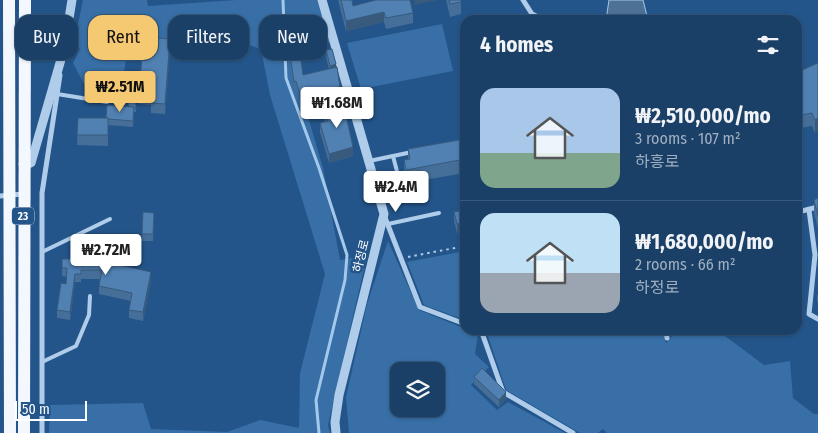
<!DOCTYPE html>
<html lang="en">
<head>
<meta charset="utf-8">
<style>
	:root { --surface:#1a4068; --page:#274b71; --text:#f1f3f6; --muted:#9fafc0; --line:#38597c; --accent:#f5c972 }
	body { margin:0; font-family:"Fira Sans Condensed","Noto Sans KR",sans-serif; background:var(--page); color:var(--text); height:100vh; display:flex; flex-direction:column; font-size:19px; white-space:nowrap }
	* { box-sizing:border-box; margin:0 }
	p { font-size:16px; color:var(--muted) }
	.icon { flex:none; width:28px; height:28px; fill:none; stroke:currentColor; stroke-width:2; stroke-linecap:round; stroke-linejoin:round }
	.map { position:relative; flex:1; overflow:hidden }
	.sheet { position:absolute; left:460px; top:15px; width:342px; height:320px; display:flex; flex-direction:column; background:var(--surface); border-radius:15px; box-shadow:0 1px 4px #0004,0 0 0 1px var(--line) }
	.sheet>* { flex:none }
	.banner { position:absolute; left:15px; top:15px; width:370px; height:45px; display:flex; gap:10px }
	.tools { position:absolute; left:390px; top:362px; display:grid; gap:10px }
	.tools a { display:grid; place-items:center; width:55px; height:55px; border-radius:10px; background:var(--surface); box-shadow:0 1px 4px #0004,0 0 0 1px var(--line); font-size:25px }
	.scale { position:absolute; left:15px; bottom:12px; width:72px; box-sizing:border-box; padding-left:5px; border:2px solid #fff; border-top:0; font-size:14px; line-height:18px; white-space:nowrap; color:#fff; -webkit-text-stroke:4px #23558a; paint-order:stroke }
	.price { position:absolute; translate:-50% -42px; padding:0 11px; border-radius:5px; background:#fff; color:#222; font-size:16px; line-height:32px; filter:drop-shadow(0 1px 2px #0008) }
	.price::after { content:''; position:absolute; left:50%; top:30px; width:15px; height:11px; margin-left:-8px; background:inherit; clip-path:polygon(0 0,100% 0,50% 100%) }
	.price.selected { background:var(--accent); color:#111 }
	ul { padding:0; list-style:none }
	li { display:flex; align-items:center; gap:15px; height:125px; padding:0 20px }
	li+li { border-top:1px solid var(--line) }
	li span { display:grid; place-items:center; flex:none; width:140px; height:100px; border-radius:15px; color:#555 }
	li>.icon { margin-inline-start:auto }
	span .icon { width:60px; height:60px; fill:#fffc; stroke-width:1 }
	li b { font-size:21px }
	h2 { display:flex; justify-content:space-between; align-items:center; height:60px; padding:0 20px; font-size:21px }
	.tag { padding:0 18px; border-radius:15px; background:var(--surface); box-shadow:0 1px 4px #0004,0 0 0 1px var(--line); font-size:18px; line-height:45px }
	.tag.selected { background:var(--accent); color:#111 }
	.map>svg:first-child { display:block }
</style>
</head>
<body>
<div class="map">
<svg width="818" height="433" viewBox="0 0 818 433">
	<rect width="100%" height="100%" fill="#23558a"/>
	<g fill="#376fa6" fill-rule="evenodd">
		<polygon points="83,0 147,0 148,6 236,0 317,0 331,42 289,52 323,168 340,260 367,256 328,425 330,433 49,433 50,405 143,403 151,429 227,432 260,420 299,428 300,373 325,274 270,95 261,49 206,31 179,46 140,49 126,59 122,86 110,92 84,84 73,63 80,49 74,44"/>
		<polygon points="442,24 453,71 361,89 347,43"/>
		<path d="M388 241 419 310 478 334 475 354 489 367 471 385 497 410 508 402 565 433H349L346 397 367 304ZM399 371H436V409H399Z"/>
		<polygon points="465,251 465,320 424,305 407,262"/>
		<polygon points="486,330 662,330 666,343 674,334 673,330 717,330 764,365 790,361 793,398 814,414 818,414 818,433 607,433 603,429 598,433 580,433 506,390"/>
	</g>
	<polygon fill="#4e7196" stroke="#a4c8eb" points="609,0 643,0 648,20 606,20"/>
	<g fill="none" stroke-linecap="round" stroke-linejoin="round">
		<polyline stroke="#a4c8eb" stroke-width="3" points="283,0 286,78 319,168 347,255 345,280 316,400 319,433"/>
		<polyline stroke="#afcdea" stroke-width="2" stroke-dasharray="2.5 4" stroke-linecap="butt" points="408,257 465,246"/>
		<g stroke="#afcdea" stroke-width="4">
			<polyline points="57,94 107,102"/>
			<polyline points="369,161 393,156"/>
			<polyline points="378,193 401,187 393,156 412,152"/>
			<polyline points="388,224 439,213"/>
			<polyline points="42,252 110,219"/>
			<polyline points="42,362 76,346 89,315 90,296"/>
		</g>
		<g stroke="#afcdea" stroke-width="5">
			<polyline points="523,0 532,14 544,20"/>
			<polyline points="0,196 23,194"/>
			<polyline points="809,210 815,255 809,314 818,319"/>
			<polyline points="798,212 818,207"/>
			<polyline points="384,215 420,307 465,324"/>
			<polyline points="481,330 503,392 573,433"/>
			<polyline points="666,330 667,338"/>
			<polyline points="42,433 42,193 60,75"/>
		</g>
		<g stroke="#afcdea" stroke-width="9">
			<polyline points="322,0 384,214 339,395 335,422 336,433"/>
			<polyline points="23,164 31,163 64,49 72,0"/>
		</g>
		<g stroke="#f3f8fe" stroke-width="12">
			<polyline points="9,0 10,433"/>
			<polyline points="24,433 25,0"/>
		</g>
	</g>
	<g fill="#456f99">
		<polygon points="338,0 352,0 353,6 413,13 413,23 386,29 384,22 346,31"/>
		<polygon points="446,0 461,0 461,14 450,17"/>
		<polygon points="170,49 165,114 151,113 151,105 139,104 139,94"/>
		<polygon points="326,50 336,67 340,87 340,94 334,95 334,99 312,105 312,112 304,114 296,88 294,89 290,62 290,55 303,75 329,69 326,57"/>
		<polygon points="818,63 815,133 812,126 801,128 798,122 798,72"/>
		<polygon points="136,100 136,112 134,112 133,127 108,125 108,146 77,145 78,118 106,118 128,107"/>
		<polygon points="324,107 353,156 329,163 320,132 320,123 325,121 324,117"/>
		<polygon points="465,139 465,173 406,183 404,173 404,160 408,159 408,149"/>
		<polygon points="818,198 818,229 814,213 814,200"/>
		<polygon points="465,210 465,231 457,233 454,221 454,212"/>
		<polygon points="143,212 154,213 153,241 142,241"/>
		<polygon points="88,244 120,265 151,280 143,321 129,318 129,310 131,301 99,294 99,286 100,279 81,279 81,282 75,282 70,320 57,318 57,310 66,284 67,277 62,276 62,259 88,259"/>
		<rect x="817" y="295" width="1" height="7"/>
		<polygon points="474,377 506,399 499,407 474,384"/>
	</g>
	<g fill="#385a7d">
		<polygon points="414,0 438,0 414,5"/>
		<polygon points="384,12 384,22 346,31 346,21"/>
		<polygon points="170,39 170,49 165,114 165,104"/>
		<polygon points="336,64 336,71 330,73 330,66"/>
		<polygon points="334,92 334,99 310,105 310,98"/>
		<polygon points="312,105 312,112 304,114 304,107"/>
		<polygon points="818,118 818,132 815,133 815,120"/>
		<polygon points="353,147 353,156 329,163 329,154"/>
		<polygon points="465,222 465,231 457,233 457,224"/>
		<polygon points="151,272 151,280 143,321 143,312"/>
		<polygon points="75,274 75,282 70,320 70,312"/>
		<polygon points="506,392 506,399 499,407 499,400"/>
	</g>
	<g fill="#5081b2" stroke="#385a7d">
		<polygon points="341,0 352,0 353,6 376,0 410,0 413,13 386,18 384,12 346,21"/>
		<polygon points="449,0 461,0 461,2 450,4"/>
		<polygon points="156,38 170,39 165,104 151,103 151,95 139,94 143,43 155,44"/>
		<polygon points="332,49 336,64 330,66 326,50"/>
		<polygon points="300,54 303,75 337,67 340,87 333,88 334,92 310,98 312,105 304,107 296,81 294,82 290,55"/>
		<polygon points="818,63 818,118 815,120 812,113 801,115 798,109 798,72"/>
		<polygon points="129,99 136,100 136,108 134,108 134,107 128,107"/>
		<polygon points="343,102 353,147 329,154 320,123 328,121 324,107"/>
		<polygon points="107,105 134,107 133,121 108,119 108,118 106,118"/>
		<polygon points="78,118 108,118 108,135 77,135"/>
		<polygon points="465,139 465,159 406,170 404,160 410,159 408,149"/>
		<polygon points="818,198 818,216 814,200"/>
		<polygon points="465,210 465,222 457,224 454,212"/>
		<polygon points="143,212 154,213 153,234 142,234"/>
		<polygon points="120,243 120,265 151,272 143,312 129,310 132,293 99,286 102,270 81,270 81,274 75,274 70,312 57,310 61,283 66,284 67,268 62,268 62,259 88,259 88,244"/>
		<polygon points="482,368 506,392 499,400 474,377"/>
	</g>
	<g text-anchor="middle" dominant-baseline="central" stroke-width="5" stroke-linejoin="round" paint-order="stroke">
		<rect fill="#23558a" stroke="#bdccdc" stroke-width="1" x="12" y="207.5" width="22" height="17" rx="4"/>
		<g font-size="11" font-weight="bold" fill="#fff">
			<text x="23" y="216">23</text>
		</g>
		<g font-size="12" fill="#fff" stroke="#23558a">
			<text transform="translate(361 256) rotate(-76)">하정로</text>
		</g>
	</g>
</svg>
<div class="tools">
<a><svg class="icon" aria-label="layers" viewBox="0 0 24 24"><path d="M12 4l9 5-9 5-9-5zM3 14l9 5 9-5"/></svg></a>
</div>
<div class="scale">50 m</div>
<b class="price selected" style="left:120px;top:113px">₩2.51M</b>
<b class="price" style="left:337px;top:129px">₩1.68M</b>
<b class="price" style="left:396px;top:213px">₩2.4M</b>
<b class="price" style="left:106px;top:276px">₩2.72M</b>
<div class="banner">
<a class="tag">Buy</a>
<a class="tag selected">Rent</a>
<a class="tag">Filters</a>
<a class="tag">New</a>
</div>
<section class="sheet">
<h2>4 homes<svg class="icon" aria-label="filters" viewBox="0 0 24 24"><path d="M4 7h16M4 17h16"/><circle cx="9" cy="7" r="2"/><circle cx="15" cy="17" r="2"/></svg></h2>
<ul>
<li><span style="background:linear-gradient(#a9c7e8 65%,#7fa58c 0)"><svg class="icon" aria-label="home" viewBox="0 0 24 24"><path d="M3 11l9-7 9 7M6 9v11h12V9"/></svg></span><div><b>₩2,510,000/mo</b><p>3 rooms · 107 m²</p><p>하흥로</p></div></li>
<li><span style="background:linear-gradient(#bfe0f5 60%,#9aa5b1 0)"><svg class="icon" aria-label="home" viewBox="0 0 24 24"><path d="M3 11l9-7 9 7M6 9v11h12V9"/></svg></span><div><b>₩1,680,000/mo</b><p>2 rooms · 66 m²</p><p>하정로</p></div></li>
</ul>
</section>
</div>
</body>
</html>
